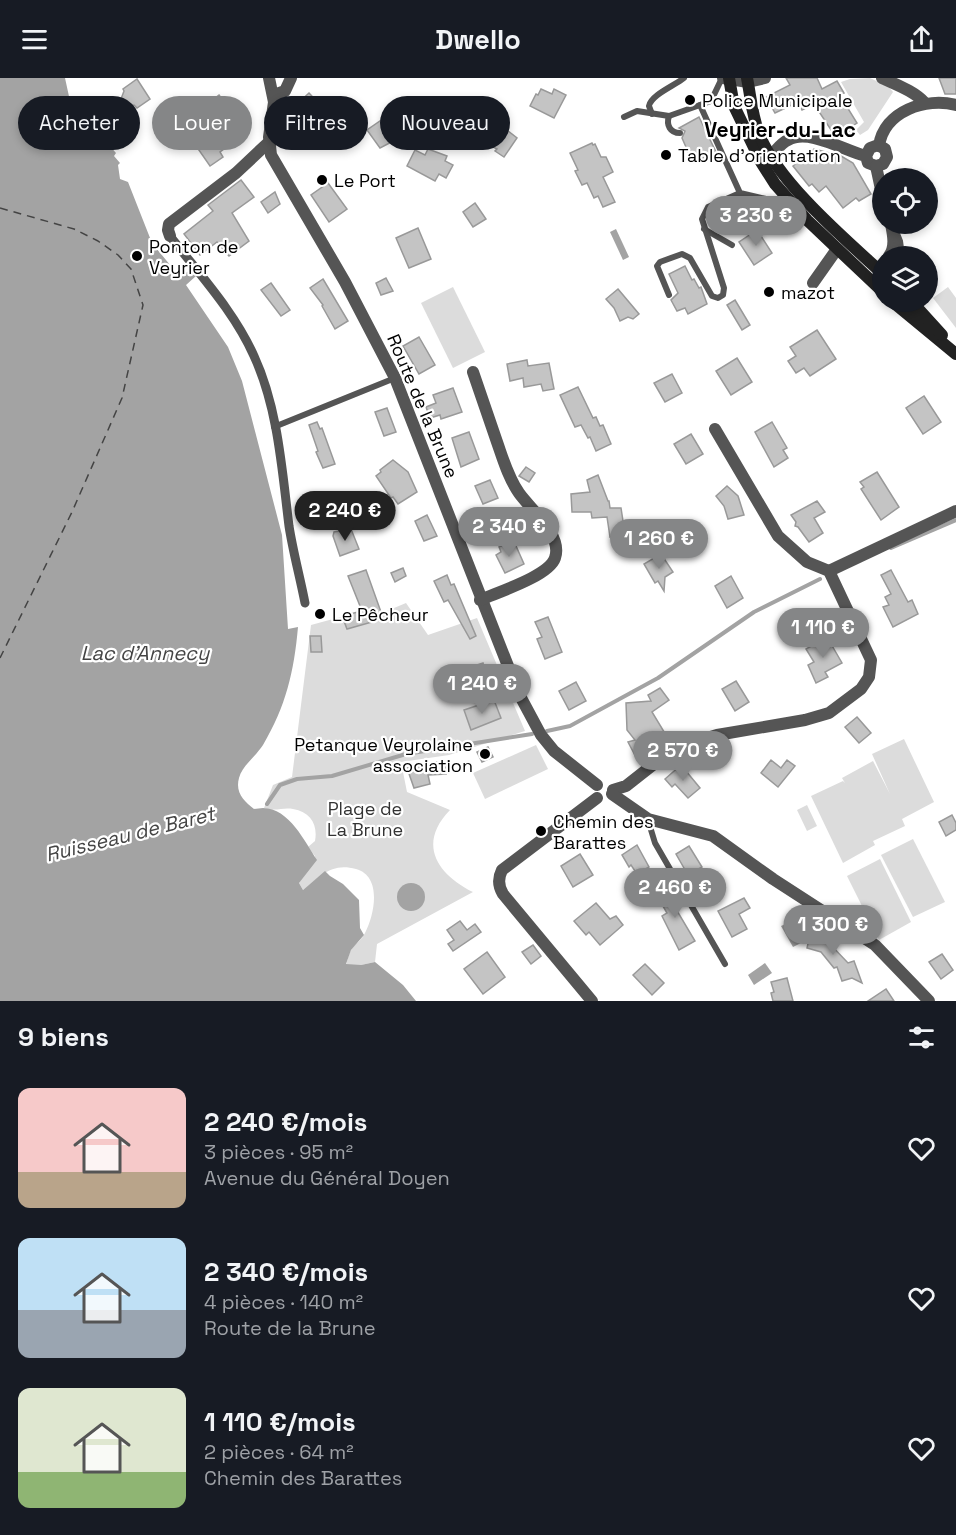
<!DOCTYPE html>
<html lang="fr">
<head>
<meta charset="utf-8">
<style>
	:root { --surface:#171b24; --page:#20242c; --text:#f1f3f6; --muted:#9ea1a6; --accent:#858687 }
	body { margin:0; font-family:"Space Grotesk",sans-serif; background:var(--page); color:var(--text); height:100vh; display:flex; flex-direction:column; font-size:22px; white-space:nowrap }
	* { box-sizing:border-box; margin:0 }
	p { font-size:20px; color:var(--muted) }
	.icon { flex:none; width:33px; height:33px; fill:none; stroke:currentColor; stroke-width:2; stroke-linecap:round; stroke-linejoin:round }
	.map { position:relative; height:923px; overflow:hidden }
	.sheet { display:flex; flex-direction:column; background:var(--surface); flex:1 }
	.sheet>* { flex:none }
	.banner { position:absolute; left:18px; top:18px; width:600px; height:54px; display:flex; gap:12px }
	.fabs { position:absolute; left:872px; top:90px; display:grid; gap:12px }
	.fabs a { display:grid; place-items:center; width:66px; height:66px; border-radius:50%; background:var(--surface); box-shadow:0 3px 9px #0003; font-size:30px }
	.price { position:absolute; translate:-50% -51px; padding:0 14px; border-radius:21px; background:var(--accent); color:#fff; font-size:20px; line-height:39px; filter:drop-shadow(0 2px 3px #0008) }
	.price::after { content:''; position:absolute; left:50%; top:36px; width:18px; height:14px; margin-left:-9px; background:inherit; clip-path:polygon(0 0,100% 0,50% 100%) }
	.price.selected { background:#222; color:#fff }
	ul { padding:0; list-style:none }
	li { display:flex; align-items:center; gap:18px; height:150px; padding:0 18px }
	li span { display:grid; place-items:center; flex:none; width:168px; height:120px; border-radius:12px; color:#555 }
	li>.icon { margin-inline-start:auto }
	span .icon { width:72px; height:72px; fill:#fffc; stroke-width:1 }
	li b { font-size:26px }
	h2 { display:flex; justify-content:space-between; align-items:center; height:72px; padding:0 18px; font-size:26px }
	.tag { padding:0 21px; border-radius:27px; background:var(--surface); box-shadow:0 3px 9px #0003; font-size:21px; line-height:54px }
	.tag.selected { background:var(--accent); color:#fff }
	header { display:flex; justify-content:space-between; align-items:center; height:78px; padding:0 18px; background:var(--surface); font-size:27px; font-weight:700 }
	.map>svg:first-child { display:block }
</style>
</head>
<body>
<header><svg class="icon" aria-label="menu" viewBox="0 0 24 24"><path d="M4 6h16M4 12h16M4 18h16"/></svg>Dwello<svg class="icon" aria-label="share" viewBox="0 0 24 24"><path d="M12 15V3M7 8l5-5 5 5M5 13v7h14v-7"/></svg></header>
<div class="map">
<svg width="956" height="923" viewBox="0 0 956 923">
	<rect width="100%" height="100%" fill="#fff"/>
	<g fill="#dcdcdc">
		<polygon points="870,0 889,9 893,14 868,52 860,57 856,52 864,44 841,4 850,1"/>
		<polygon points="453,209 485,274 453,290 421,225"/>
		<polygon points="948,209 956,220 956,250 933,220"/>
		<path d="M406 525 428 557 477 540 525 653 449 677 401 684 407 714 450 732C417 766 437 796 473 814L377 866 375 884 361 887H346C348 881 349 874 353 869 357 865 362 861 365 855 375 836 382 798 356 791 332 784 320 798 303 812L299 805 315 778 308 769 315 763C318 747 311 734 293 731 282 729 277 734 264 730L273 707 292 699 311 547 355 535 363 543Z"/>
		<polygon points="904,661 934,724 902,741 905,748 873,763 875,767 843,785 811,718 843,703 845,705 842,700 873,683 890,716 872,676"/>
		<polygon points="536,667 548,691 485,721 473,695"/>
		<polygon points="807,727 817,748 807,753 797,732"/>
		<polygon points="913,761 945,824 913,839 881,777"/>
		<polygon points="880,781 911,844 879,862 847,798"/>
	</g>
	<g fill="#a3a3a3">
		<path d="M0 0H65L70 23 116 75 114 78 120 85 118 87 120 101 128 104 152 165 180 199 190 192 196 198 186 207 228 269 242 303 282 457 288 551 298 549C294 594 286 628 263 667 256 678 242 688 239 700 235 715 244 723 254 731 257 731 260 730 263 730 289 730 305 764 317 782L299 805 303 812 325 793 330 798 343 806 359 822 360 850 364 857 351 872 346 886 361 887 375 884 403 907 416 923H0Z"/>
		<polygon points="616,151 629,179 623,182 610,154"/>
		<circle cx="411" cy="819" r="14"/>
		<polygon points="790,844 801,865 793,869 781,848"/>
		<polygon points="765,885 772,895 754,907 748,897"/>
	</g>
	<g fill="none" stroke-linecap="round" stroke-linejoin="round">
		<g stroke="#a3a3a3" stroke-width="4">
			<polyline points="891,470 956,442"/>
			<polyline points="547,653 570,648 658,600 754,534 820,501"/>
			<polyline points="267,726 280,707 297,701 332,698 406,676 532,656"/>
		</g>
		<polyline stroke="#444" stroke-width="1.5" stroke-dasharray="8 6" stroke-linecap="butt" points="0,130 74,151 98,163 118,177 131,191 143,227 122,320 72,434 0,580"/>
	</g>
	<g fill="#c4c4c4" stroke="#999" stroke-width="1.5">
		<polygon points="786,0 817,0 822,11 837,3 844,15 839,16 857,45 851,49 852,51 840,60 835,58 814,26 802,32 798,24 775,35 766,19 790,7"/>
		<polygon points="939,0 956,0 956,16 945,16"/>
		<polygon points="137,1 150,21 137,30 134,27 128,29 123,28 121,21 124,13 123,11"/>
		<polygon points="541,11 552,16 554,11 566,17 554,40 530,28 536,16 538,17"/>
		<polygon points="309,15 325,32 312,43 297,26"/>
		<polygon points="219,17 246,55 220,74 223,79 210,88 192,62 194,60 187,49 190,47 189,45 207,33 204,29"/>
		<polygon points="411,29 424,47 402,62 399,60 380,70 367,52 390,36 393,41"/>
		<polygon points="482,29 496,38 493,41 517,60 504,79 495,73 497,71 491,68 492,66 478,57 482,52 471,45"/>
		<polygon points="699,39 716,74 693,85 682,60 685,53 679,50"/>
		<polygon points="592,65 593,67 595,66 601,79 606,79 613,94 603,99 615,124 603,129 598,118 594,120 587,105 582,107 575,93 578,92 570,75"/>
		<polygon points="428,71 447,78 445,83 453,87 446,100 439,96 435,103 407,88 415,72 425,77"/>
		<polygon points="814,71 841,78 853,85 871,116 859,123 856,120 843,130 826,108 819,114 812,106 809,108 793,88"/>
		<polygon points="241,102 254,119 232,135 249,163 229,178 217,164 200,177 184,156 213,133 208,127"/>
		<polygon points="328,105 347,131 329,144 311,117"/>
		<polygon points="275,114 280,126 268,135 261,124"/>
		<polygon points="475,125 486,141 473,149 463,134"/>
		<polygon points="418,150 431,181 409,190 396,160"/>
		<polygon points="757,152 772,175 754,187 739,164"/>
		<polygon points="685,188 692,202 694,201 699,210 701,209 707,226 688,236 685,230 677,233 671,222 678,215 669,196"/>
		<polygon points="386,200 393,213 381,217 376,205"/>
		<polygon points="323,201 348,243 335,251 322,228 323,227 310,210"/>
		<polygon points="271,205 290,232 281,238 261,212"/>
		<polygon points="618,211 639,236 633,241 628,239 620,243 614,230 606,221"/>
		<polygon points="735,222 750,247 742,252 727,227"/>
		<polygon points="817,252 836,281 810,298 804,290 796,295 788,283 796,278 790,269"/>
		<polygon points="419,259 435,287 419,296 403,268"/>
		<polygon points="737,280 752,304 731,317 716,293"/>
		<polygon points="527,282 528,288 549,285 554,311 543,313 541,306 524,309 523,300 510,303 507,286"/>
		<polygon points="672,296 682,315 665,324 654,305"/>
		<polygon points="578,309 593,340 596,339 600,348 603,347 611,366 596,373 590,359 588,360 581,347 575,349 560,317"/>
		<polygon points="453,310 462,334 441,341 440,337 430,340 426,329 436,325 433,317"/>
		<polygon points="924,318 941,344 923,356 906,330"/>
		<polygon points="387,330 396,354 384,358 375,334"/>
		<polygon points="317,344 320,351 322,350 335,386 323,390 316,374 318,373 309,347"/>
		<polygon points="772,344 787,370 783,372 788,380 774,389 755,354"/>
		<polygon points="469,354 479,381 461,389 452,360"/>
		<polygon points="691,356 703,376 686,386 674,366"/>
		<polygon points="393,382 408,394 417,414 398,426 393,419 391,420 376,398 381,394 380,392"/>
		<polygon points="526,389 535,395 529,404 519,398"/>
		<polygon points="877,394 899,429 881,442 861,411 864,409 860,404"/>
		<polygon points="598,397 608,423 609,423 610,430 621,430 625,456 610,459 607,439 592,440 591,434 572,434 571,416 590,414 587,402"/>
		<polygon points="490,402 498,420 483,426 475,408"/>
		<polygon points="727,408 738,418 744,437 728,441 724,428 716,418"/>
		<polygon points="817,423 825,434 814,440 823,455 809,464 798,449 795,448 796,444 791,437"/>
		<polygon points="427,437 437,458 424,463 415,443"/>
		<polygon points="351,451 359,471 340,478 333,458 334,454"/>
		<polygon points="662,452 672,469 663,474 653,458"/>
		<polygon points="508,465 510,470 516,468 524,486 505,495 496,477 501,474 499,469"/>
		<polygon points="661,476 673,494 665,499 664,513 658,503 655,505 644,486"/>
		<polygon points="403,490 406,498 395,504 391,495"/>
		<polygon points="366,492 381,534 371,538 372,544 347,551 342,538 362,533 348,498"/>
		<polygon points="891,492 908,524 912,522 918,536 893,549 883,529 889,527 885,519 891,516 881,497"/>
		<polygon points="447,497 451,507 454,506 476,558 470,561 448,522 444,524 434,503"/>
		<polygon points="731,498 743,520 727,530 715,508"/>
		<polygon points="548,539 562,574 545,581 537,561 542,559 535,544"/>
		<polygon points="310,558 321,558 322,574 311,574"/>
		<polygon points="827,559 842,585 825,594 828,599 816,605 808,587 814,584 806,571"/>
		<polygon points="483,585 486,597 475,601 471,589"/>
		<polygon points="736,603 749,624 735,633 722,611"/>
		<polygon points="576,604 586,623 569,632 559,613"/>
		<polygon points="660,610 669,622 652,634 672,667 638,683 628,664 635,662 627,652 626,625 651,623 648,617"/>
		<polygon points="494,622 501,640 471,652 464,632"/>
		<polygon points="857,639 871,655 859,665 845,649"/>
		<polygon points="488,669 493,679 482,684 477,674"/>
		<polygon points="771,682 781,690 787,682 795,688 778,709 761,695"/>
		<polygon points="434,684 445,684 446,696 428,697 430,706 414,710 407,690"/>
		<polygon points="681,687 700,710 688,720 675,706 672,709 665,701"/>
		<polygon points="952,737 956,745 956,752 946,758 939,744"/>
		<polygon points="637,767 649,789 637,796 631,787 629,789 622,777"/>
		<polygon points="689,768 702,789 688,797 676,776"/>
		<polygon points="580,776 593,797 573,809 561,788"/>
		<polygon points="671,807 677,817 670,821 695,863 679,872 662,838 667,835 656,816"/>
		<polygon points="744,820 750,830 739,836 747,851 732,859 718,833"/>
		<polygon points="596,825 610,841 616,838 623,847 600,867 589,854 586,857 574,843"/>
		<polygon points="460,843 467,852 475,846 481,854 453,873 448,866 454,862 447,852"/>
		<polygon points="811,852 830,858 828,864 848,885 854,883 862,905 852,900 842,903 837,889 834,890 821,874 807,870"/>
		<polygon points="533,867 541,878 531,886 522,874"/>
		<polygon points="487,874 505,899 483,916 464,891"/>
		<polygon points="942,876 953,892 941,901 929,884"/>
		<polygon points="645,886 664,905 652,917 633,897"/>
		<polygon points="787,900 793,923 773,923 771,915 774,914 771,904"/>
		<polygon points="886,911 894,923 868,923"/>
	</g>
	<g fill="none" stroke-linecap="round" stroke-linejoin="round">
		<g stroke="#555" stroke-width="6">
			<polyline points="722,0 711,23 700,27 740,115 775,123 786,118"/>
			<path d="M652 36 649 28C651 17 674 8 684 0"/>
			<path d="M669 38C666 47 670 55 680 55"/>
			<polyline points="624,39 637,33 669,38 700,27"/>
			<polyline points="704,151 732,167"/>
			<polyline points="896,153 900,163 902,178"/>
			<polyline points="669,217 657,188 660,184 682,176 690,180 712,218 718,220 723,217 724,210 702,141 708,129 740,115"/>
			<polyline points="274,349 395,300"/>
			<polyline points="648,742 655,765 725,886"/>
		</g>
		<path stroke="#555" stroke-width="9" d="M170 158C199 196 234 233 254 278 278 330 282 392 289 448 293 474 300 499 305 525"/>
		<g stroke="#555" stroke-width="12">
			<polyline points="269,0 274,24 269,59 271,77 345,204 395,300 519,616 541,657 554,673 597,707"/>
			<polyline points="723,0 748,4 765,0"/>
			<path d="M882 0C897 7 914 13 925 25"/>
			<polyline points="274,17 285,13 291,0"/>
			<path d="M879 68C884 33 926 19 956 27"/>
			<path d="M770 78C776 73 781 65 788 62 809 50 845 73 866 78L868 85 876 88 883 86 887 79 885 71 878 67 870 70 866 78"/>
			<polyline points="876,88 882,116"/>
			<polyline points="170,158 168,152 169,146 236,95 269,64"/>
			<path d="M889 178C896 169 893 156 891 146"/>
			<polyline points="813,205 837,171"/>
			<path d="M473 294C481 317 489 341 497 364 503 381 508 399 519 415 531 432 563 457 555 480 549 498 498 514 480 522"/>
			<polyline points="829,493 956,433"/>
			<polyline points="613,712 626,708 659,682 701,662 717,657 805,642 829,635 861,611 869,599 871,582 829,493 807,484 778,458 715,351"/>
			<polyline points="612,716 648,741 713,758 773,801 875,867 929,923"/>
			<path d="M592 923 503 816C498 808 498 800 502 792L597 720"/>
		</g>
		<g stroke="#222" stroke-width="12">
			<polyline points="729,0 734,28 761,84 775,106 807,142 882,213"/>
			<path d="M747 0C751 20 752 39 760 58 779 105 845 161 882 195"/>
			<polyline points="893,224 956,276"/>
			<polyline points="912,224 942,257"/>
		</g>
	</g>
	<g fill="#000" stroke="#fff" stroke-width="2">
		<circle cx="690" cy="22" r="6"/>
		<circle cx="666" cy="77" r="6"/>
		<circle cx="322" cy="102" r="6"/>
		<circle cx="137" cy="178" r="6"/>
		<circle cx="769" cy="214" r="6"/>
		<circle cx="320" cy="536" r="6"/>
		<circle cx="485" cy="676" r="6"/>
		<circle cx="541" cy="753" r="6"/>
	</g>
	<g text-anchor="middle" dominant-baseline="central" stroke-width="4.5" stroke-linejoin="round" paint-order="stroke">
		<g font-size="18" fill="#000" stroke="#fff" text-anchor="start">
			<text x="702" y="22">Police Municipale</text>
			<text x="678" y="77">Table d'orientation</text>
			<text x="334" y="102">Le Port</text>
			<text x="149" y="168">Ponton de<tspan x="149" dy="21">Veyrier</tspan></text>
			<text x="781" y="214">mazot</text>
			<text x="332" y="536">Le Pêcheur</text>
			<text x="473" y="666" text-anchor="end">Petanque Veyrolaine<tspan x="473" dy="21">association</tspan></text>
			<text x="553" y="743">Chemin des<tspan x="553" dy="21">Barattes</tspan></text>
		</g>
		<g font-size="18" fill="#000" stroke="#fff">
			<text transform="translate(423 328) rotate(67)">Route de la Brune</text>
		</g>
		<g font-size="18" fill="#333" stroke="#fff">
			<text x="365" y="730">Plage de<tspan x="365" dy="21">La Brune</tspan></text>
		</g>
		<g font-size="20" font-style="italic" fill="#444" stroke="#fff">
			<text x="145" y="575">Lac d'Annecy</text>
			<text transform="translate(130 756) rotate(-14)">Ruisseau de Baret</text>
		</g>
		<g font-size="21" font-weight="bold" fill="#000" stroke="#fff">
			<text x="780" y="51">Veyrier-du-Lac</text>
		</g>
	</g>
</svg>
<div class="fabs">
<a><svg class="icon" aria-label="locate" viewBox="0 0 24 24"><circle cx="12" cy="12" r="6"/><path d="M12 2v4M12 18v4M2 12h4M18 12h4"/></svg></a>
<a><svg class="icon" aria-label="layers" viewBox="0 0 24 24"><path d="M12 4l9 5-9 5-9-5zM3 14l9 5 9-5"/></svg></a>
</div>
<b class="price" style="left:756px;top:169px">3 230 €</b>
<b class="price selected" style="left:345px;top:464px">2 240 €</b>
<b class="price" style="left:509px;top:480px">2 340 €</b>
<b class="price" style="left:659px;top:492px">1 260 €</b>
<b class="price" style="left:823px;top:581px">1 110 €</b>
<b class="price" style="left:482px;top:637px">1 240 €</b>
<b class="price" style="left:683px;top:704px">2 570 €</b>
<b class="price" style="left:675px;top:841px">2 460 €</b>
<b class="price" style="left:833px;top:878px">1 300 €</b>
<div class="banner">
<a class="tag">Acheter</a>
<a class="tag selected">Louer</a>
<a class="tag">Filtres</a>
<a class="tag">Nouveau</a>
</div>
</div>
<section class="sheet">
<h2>9 biens<svg class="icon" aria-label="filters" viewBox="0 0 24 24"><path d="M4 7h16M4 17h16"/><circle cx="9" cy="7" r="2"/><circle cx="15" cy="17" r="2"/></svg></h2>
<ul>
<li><span style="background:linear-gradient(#f6c9c9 70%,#b9a48a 0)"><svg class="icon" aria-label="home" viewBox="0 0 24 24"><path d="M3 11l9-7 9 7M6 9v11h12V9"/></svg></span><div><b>2 240 €/mois</b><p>3 pièces · 95 m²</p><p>Avenue du Général Doyen</p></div><svg class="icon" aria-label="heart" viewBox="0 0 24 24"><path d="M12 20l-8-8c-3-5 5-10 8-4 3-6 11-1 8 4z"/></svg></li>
<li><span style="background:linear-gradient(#bfe0f5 60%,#9aa5b1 0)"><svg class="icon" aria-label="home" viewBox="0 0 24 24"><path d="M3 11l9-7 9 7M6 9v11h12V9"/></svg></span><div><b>2 340 €/mois</b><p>4 pièces · 140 m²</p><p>Route de la Brune</p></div><svg class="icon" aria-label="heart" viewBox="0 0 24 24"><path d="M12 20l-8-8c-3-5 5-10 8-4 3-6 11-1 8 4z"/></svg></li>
<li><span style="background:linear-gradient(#dfe7d0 70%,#8fb573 0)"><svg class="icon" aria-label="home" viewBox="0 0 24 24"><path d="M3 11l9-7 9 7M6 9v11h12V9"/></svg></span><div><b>1 110 €/mois</b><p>2 pièces · 64 m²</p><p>Chemin des Barattes</p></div><svg class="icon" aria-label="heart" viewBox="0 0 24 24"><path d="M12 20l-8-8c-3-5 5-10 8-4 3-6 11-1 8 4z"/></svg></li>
</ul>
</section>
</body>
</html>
